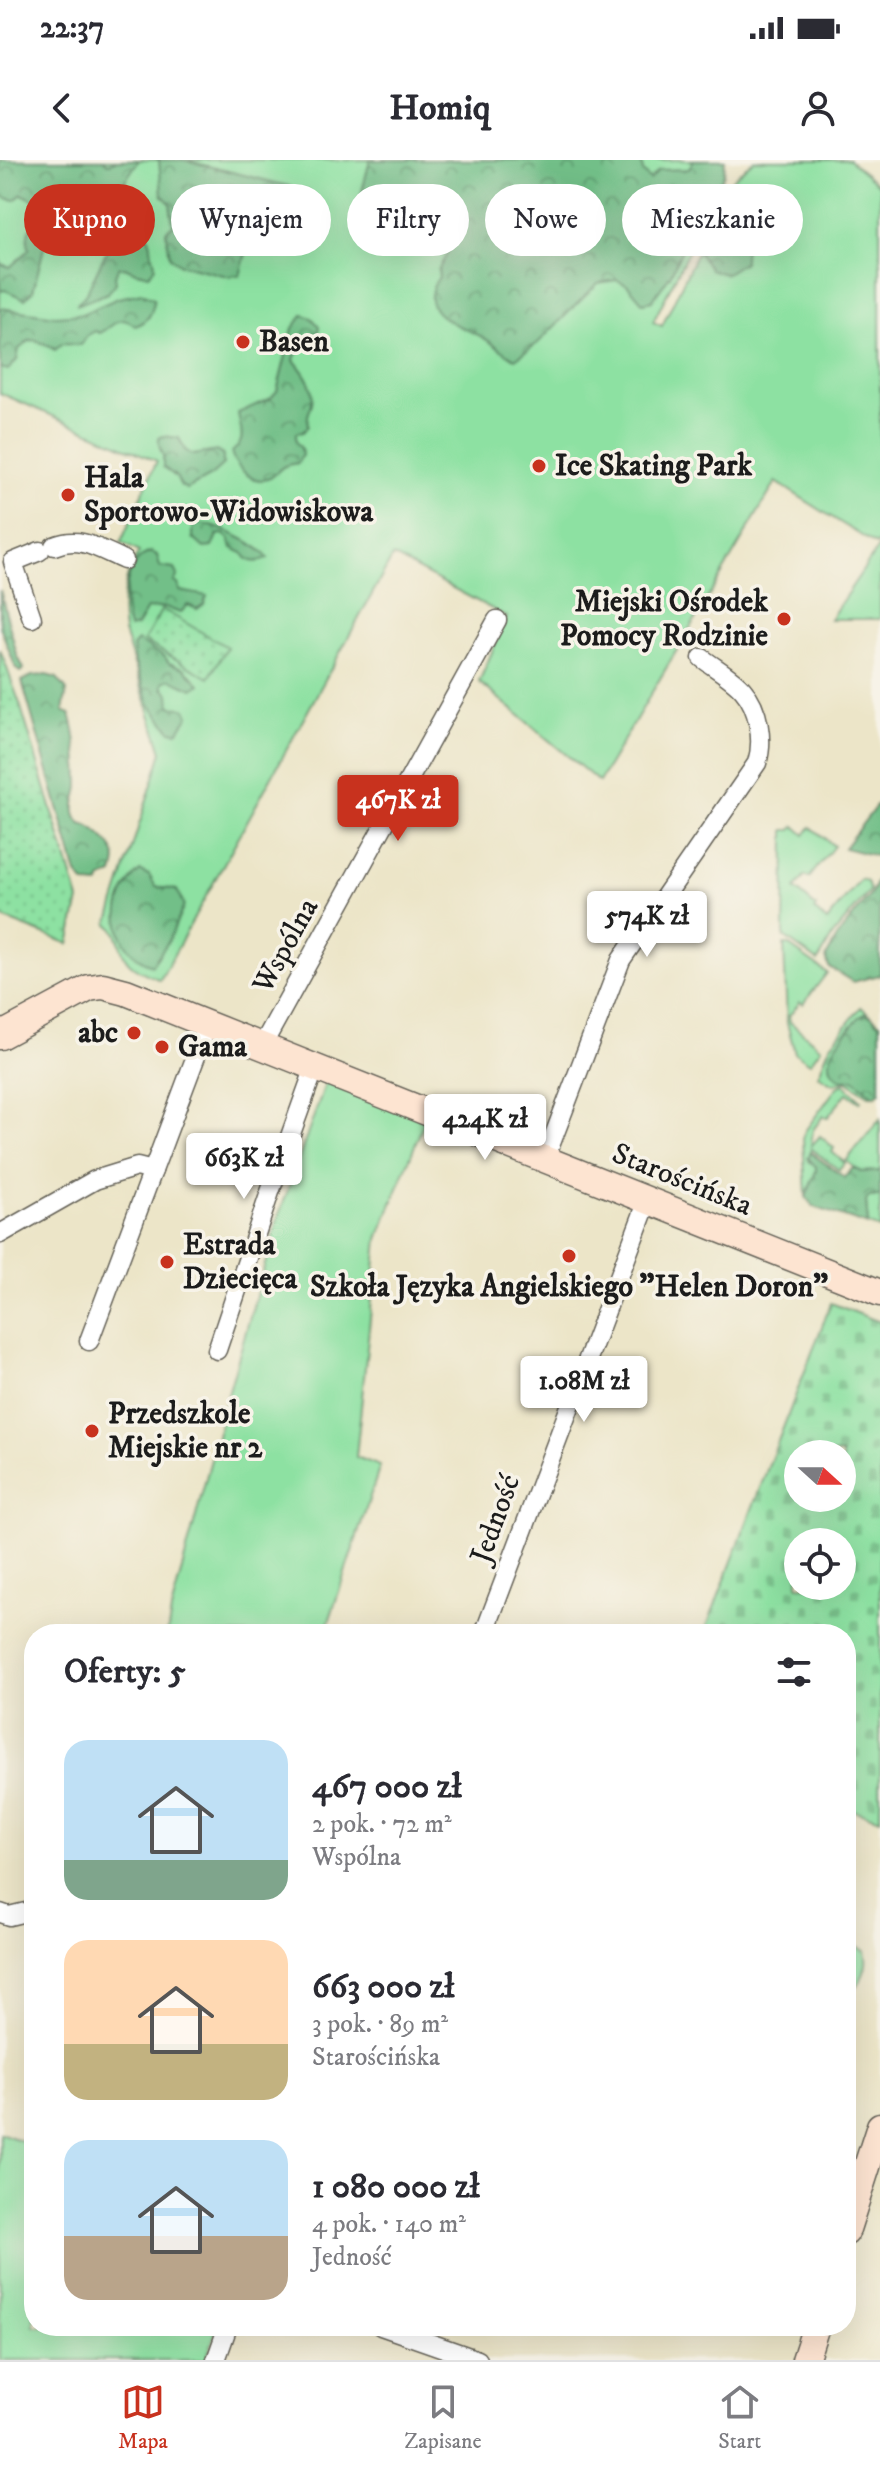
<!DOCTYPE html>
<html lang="pl">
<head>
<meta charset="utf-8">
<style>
	:root { --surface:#fff; --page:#f7f7f7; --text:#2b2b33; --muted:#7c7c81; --line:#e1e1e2; --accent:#c8321e }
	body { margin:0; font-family:"IM FELL DW Pica",serif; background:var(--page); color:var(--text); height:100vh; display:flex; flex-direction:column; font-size:30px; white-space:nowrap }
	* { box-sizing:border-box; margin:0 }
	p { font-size:26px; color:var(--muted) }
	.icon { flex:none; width:44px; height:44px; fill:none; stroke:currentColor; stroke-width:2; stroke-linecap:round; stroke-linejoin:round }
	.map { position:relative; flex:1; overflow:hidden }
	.panel { position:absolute; left:24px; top:1464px; width:832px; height:712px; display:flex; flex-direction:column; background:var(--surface); border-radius:32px; box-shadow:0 8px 32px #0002 }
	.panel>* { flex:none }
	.guide { position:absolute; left:24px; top:24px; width:832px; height:72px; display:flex; gap:16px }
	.needle { width:52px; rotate:111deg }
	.tools { position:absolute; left:784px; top:1280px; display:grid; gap:16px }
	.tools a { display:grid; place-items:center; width:72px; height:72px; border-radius:50%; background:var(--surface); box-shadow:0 8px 32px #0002; font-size:40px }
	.price { position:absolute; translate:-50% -68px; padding:0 18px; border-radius:8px; background:#fff; color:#222; font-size:26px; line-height:52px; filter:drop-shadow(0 2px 4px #0008) }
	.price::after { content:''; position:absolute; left:50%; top:48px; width:24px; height:18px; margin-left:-12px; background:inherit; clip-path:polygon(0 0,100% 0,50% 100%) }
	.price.selected { background:var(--accent); color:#fff }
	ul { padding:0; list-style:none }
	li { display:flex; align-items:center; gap:24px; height:200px; padding:0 40px }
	li span { display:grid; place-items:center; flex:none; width:224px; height:160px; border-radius:24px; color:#555 }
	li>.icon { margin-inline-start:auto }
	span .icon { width:96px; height:96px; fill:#fffc; stroke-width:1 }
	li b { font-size:34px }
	h2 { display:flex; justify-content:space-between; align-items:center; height:96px; padding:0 40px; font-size:34px }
	.tag { padding:0 28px; border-radius:36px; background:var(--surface); box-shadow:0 8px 32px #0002; font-size:28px; line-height:72px }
	.tag.selected { background:var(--accent); color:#fff }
	.status { display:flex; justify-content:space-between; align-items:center; height:56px; padding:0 40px; background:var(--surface); direction:ltr }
	.status svg { height:22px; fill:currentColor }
	header { display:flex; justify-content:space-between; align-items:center; height:104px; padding:0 40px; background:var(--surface); font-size:36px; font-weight:700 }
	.menu { display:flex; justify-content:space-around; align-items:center; height:112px; border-top:2px solid var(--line); background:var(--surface); font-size:22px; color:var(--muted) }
	.menu a { display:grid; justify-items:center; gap:4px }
	.menu .selected { color:var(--accent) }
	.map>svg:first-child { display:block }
</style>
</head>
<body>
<div class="status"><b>22:37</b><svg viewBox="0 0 49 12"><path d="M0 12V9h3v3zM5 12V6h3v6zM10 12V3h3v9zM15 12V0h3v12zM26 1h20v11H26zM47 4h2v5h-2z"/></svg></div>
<header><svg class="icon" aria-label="back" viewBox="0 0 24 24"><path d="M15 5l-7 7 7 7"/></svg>Homiq<svg class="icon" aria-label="person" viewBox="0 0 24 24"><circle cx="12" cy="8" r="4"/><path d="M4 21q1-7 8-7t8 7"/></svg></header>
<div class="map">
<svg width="880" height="2200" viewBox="0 0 880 2200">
	<defs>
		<pattern id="forest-crowns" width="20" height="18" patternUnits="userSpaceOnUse" patternTransform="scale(2)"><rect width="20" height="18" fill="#72bf88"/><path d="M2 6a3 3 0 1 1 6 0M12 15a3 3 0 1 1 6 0" fill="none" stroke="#5d9a6e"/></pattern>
		<pattern id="cemetery-stones" width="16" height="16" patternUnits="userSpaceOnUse" patternTransform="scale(2)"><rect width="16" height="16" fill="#8de1a2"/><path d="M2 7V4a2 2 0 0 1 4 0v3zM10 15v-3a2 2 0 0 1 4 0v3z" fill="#79c08b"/></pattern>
		<pattern id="park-dots" width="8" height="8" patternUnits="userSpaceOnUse" patternTransform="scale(2)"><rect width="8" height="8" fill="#8de1a2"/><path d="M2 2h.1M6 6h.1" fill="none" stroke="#79c08b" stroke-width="1.8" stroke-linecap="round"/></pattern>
	</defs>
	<rect width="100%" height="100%" fill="#f7f3e8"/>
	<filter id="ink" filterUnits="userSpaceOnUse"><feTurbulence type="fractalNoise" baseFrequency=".0125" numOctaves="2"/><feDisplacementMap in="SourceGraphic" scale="16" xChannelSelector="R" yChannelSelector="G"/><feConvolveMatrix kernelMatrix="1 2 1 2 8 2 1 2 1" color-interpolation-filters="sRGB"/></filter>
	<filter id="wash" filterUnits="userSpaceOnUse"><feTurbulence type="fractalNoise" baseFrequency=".006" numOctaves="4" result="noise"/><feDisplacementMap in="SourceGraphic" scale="32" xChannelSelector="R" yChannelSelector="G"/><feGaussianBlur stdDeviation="1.8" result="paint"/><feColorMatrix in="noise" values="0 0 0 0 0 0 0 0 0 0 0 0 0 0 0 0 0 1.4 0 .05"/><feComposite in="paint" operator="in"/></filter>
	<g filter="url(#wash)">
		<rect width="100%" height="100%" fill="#ece5c8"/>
		<g fill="#8de1a2" stroke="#547e5f" stroke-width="2">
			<path d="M0 0H717L691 57 703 62 653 162 662 166 732 19 754 0H849L880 26V379L876 385 776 322 599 622 479 522 507 457 393 396 160 820C148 814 133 810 126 799 119 788 119 771 108 764L162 592 124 472C120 442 123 418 139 392L121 382 157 301 0 233Z"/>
			<polygon points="880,385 880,459 830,459"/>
			<polygon points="795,666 805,675 811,667 834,686 809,718 805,716 795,729 816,747 814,750 827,761 861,719 867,722 870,731 833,775 818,801 784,777 785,670 792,670"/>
			<polygon points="784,785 788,785 827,813 803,844 800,842 789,856 790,862 821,888 810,903 795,893 787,863"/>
			<polygon points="861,847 880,863 880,932 871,936 847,921 833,924 818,915 830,886"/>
			<polygon points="329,913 428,952 378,1079 356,1297 380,1306 325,1474 167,1474 171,1451 230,1227 279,1055"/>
			<polygon points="844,924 861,940 860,942 847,933 827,958 823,956 813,970 811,986 820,976 834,988 832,992 845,1003 839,1010 811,989 809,1001 816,1007 816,1011 806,1037 803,979 805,971 837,927"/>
			<polygon points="880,959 880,1011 861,1012 846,1001"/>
			<polygon points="880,1036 880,1069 868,1065 866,1041 869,1037"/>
			<path d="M856 1786 865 1791C869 1804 863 1825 849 1830H846V1792Z"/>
			<polygon points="0,1973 34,1985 34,2166 218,2166 206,2200 0,2200"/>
		</g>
		<g fill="url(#forest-crowns)" stroke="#476e52" stroke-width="2">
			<path d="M0 0H103L108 4 117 0H139L118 31 109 34C80 12 72 18 49 42L40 43 22 34 15 40 6 38 0 33Z"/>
			<polygon points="159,0 184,0 308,31 304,49 296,47 294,55 258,47 240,116 233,115 231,117 179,104 170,97 166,71 173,65 170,43 162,35"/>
			<path d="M370 0H641L643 12 650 20 659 10 689 9 693 0H725L724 14 704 57 688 76 671 114 652 141 643 143 627 124 617 120 598 123 538 183 515 199C504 192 493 183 482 177 458 164 412 154 439 117L438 110 458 75 453 67 441 72H427L426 65 415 58 360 39Z"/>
			<path d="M752 20 761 21 769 27V55C753 67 743 81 744 102L725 114 711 110 699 94 733 27H743Z"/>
			<path d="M41 57 51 60 33 131 25 139 5 130 0 131V99L1 104 10 107 29 90C25 72 29 68 41 57Z"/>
			<path d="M134 73C152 73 150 81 152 94 153 98 155 102 155 107L149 115 133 111 125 107 118 108 115 116 116 123 108 133 76 145 86 134 104 96 121 77 130 78Z"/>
			<path d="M142 133 154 139C153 152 149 162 135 166 120 152 113 167 100 173L95 171 88 175 81 185 62 184 55 190 36 180 29 181 19 189 17 200 8 210 0 208V148L56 156 82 154 118 138Z"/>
			<path d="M303 155 312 158 319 166 318 177 313 184C302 186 297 189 294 200 305 213 317 229 311 247 308 255 307 257 308 266L303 272 296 273V282L301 288 302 295 298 303C294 304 289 304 285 306 279 308 276 315 270 318 253 326 235 307 231 292 248 282 240 269 238 253L271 238 277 231 293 168Z"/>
			<polygon points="163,276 179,278 185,290 193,295 217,291 223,295 223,305 211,316 187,329 181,326 176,317 163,307 163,295 159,286 159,278"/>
			<path d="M197 363C217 365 256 382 268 398 258 403 248 404 243 393L232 388 229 379 223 374 217 375 212 387 204 388 193 378V369Z"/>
			<path d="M151 392 157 395 160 407 175 409 178 415 174 422 178 424 180 431 207 436 204 444 197 449 188 445 180 453 165 447 147 449 137 466 129 468C121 445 124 400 151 392Z"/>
			<polygon points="0,430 17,495 24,509 20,512 16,509 0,466"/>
			<polygon points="138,481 165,497 169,503 184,508 200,524 193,529 170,519 163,522 163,528 169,534 170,546 186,549 189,556 178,572 171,571 150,545 135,503 133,486"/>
			<path d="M46 515 57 518 67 530 63 551 70 554C76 572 79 607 79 627 78 636 73 643 75 652 76 658 77 659 81 664 92 665 111 683 115 694 117 701 115 708 113 714L102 719 98 725 85 724 77 714 22 521 32 516Z"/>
			<polygon points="880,641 880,697 844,688"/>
			<path d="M140 711 149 715 156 727 177 730 184 746 168 782 152 805C110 791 109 737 140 711Z"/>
			<polygon points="879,715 880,815 853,822 829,807 826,797 839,774 871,734"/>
			<path d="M865 854 872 856 880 864V932L874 936 854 919 842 920C812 903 845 875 859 857Z"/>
			<polygon points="811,993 844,1017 853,1008 861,1012 880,1011 880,1036 869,1037 866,1041 868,1065 814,1047 806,1037 816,1011 816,1007 808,998"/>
		</g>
		<path fill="url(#cemetery-stones)" stroke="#547e5f" stroke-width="2" fill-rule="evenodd" d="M831 1143 880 1162V1659L846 1648V1474H704ZM798 1294H842V1338H798ZM798 1382H842V1426H798Z"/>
		<g fill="url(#park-dots)" stroke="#547e5f" stroke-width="2">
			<polygon points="162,449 227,487 209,518 144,481"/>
			<polygon points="0,489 20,544 79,740 69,784 0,757"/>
		</g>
	</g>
	<g filter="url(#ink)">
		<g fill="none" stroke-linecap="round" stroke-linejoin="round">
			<g stroke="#656258" stroke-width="21">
				<g id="street">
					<path d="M54 386C80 375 99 389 124 400"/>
					<polyline points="32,458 13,402 40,391"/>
					<polyline points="262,886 497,460"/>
					<path d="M545 999 621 800 757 603C764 581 759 548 743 530 733 518 715 508 702 498"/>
					<polyline points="0,1074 95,1020 137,1007 153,1011"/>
					<polyline points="89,1181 208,864"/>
					<polyline points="217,1190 270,1032 315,907"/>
					<polyline points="484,1474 648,1040"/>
					<polyline points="0,1753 9,1756 34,1750"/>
					<polyline points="381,2166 478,2200"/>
					<polyline points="216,2200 228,2166"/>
				</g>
			</g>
			<g stroke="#656258" stroke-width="29">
				<g id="secondary">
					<polyline points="0,876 89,828 103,826 126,832 880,1133"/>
					<polyline points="846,2072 880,1966"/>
					<polyline points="805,2200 816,2166"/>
				</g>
			</g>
			<use href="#street" stroke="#fff" stroke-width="18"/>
			<use href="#secondary" stroke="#fde4d1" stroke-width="26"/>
		</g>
	</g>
	<g fill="#c8321e" stroke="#f7f3e8" stroke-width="3">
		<circle cx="243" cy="182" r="8"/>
		<circle cx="539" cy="306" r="8"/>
		<circle cx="68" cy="335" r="8"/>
		<circle cx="784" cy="459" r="8"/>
		<circle cx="134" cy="873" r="8"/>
		<circle cx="162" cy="887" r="8"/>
		<circle cx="569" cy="1096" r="8"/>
		<circle cx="167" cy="1102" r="8"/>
		<circle cx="92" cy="1271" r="8"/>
	</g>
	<g text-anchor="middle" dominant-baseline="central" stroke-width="7" stroke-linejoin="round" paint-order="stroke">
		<g font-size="30" font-weight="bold" fill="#1c1c1c" stroke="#f7f3e8" text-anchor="start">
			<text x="259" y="182">Basen</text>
			<text x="555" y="306">Ice Skating Park</text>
			<text x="84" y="318">Hala<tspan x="84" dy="34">Sportowo-Widowiskowa</tspan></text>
			<text x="768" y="442" text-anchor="end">Miejski Ośrodek<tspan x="768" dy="34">Pomocy Rodzinie</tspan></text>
			<text x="118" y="873" text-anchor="end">abc</text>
			<text x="178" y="887">Gama</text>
			<text x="183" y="1085">Estrada<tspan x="183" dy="34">Dziecięca</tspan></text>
			<text x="569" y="1127" text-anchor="middle">Szkoła Języka Angielskiego "Helen Doron"</text>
			<text x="108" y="1254">Przedszkole<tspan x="108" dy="34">Miejskie nr 2</tspan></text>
		</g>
		<g font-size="30" fill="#1c1c1c" stroke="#f7f3e8">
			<text transform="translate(286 786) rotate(-61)">Wspólna</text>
			<text transform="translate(682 1020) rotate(22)">Starościńska</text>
			<text transform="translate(496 1359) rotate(-70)">Jedność</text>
		</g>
	</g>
</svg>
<div class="tools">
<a><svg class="needle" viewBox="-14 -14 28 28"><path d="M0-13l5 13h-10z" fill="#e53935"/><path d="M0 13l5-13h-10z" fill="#7c7c81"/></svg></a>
<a><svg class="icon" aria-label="locate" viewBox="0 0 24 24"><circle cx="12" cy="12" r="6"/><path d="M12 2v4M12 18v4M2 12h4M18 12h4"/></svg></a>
</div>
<b class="price selected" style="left:398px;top:683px">467K zł</b>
<b class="price" style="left:647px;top:799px">574K zł</b>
<b class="price" style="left:485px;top:1002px">424K zł</b>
<b class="price" style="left:244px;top:1041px">663K zł</b>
<b class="price" style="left:584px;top:1264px">1.08M zł</b>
<div class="guide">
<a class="tag selected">Kupno</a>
<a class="tag">Wynajem</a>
<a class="tag">Filtry</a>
<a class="tag">Nowe</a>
<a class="tag">Mieszkanie</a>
</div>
<section class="panel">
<h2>Oferty: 5<svg class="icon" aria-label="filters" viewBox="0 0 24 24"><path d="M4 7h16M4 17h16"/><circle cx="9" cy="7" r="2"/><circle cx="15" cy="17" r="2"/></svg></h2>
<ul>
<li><span style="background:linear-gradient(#bfe0f5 75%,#7fa58c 0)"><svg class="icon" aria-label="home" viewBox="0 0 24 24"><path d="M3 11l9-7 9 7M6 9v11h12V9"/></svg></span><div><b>467 000 zł</b><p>2 pok. · 72 m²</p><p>Wspólna</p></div></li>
<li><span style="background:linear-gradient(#ffd9b3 65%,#c2b280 0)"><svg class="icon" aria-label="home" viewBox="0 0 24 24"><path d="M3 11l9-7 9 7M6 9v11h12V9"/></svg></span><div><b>663 000 zł</b><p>3 pok. · 89 m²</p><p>Starościńska</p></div></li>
<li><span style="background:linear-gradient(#bfe0f5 60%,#b9a48a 0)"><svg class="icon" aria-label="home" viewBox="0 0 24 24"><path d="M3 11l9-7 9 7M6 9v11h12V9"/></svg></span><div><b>1 080 000 zł</b><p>4 pok. · 140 m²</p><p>Jedność</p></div></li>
</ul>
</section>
</div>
<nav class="menu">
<a class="selected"><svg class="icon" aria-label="map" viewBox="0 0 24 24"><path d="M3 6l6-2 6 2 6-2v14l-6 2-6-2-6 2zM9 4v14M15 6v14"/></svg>Mapa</a>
<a><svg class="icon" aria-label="saved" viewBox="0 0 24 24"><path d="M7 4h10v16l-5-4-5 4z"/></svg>Zapisane</a>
<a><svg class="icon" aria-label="home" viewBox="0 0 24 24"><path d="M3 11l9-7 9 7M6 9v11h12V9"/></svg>Start</a>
</nav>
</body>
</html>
